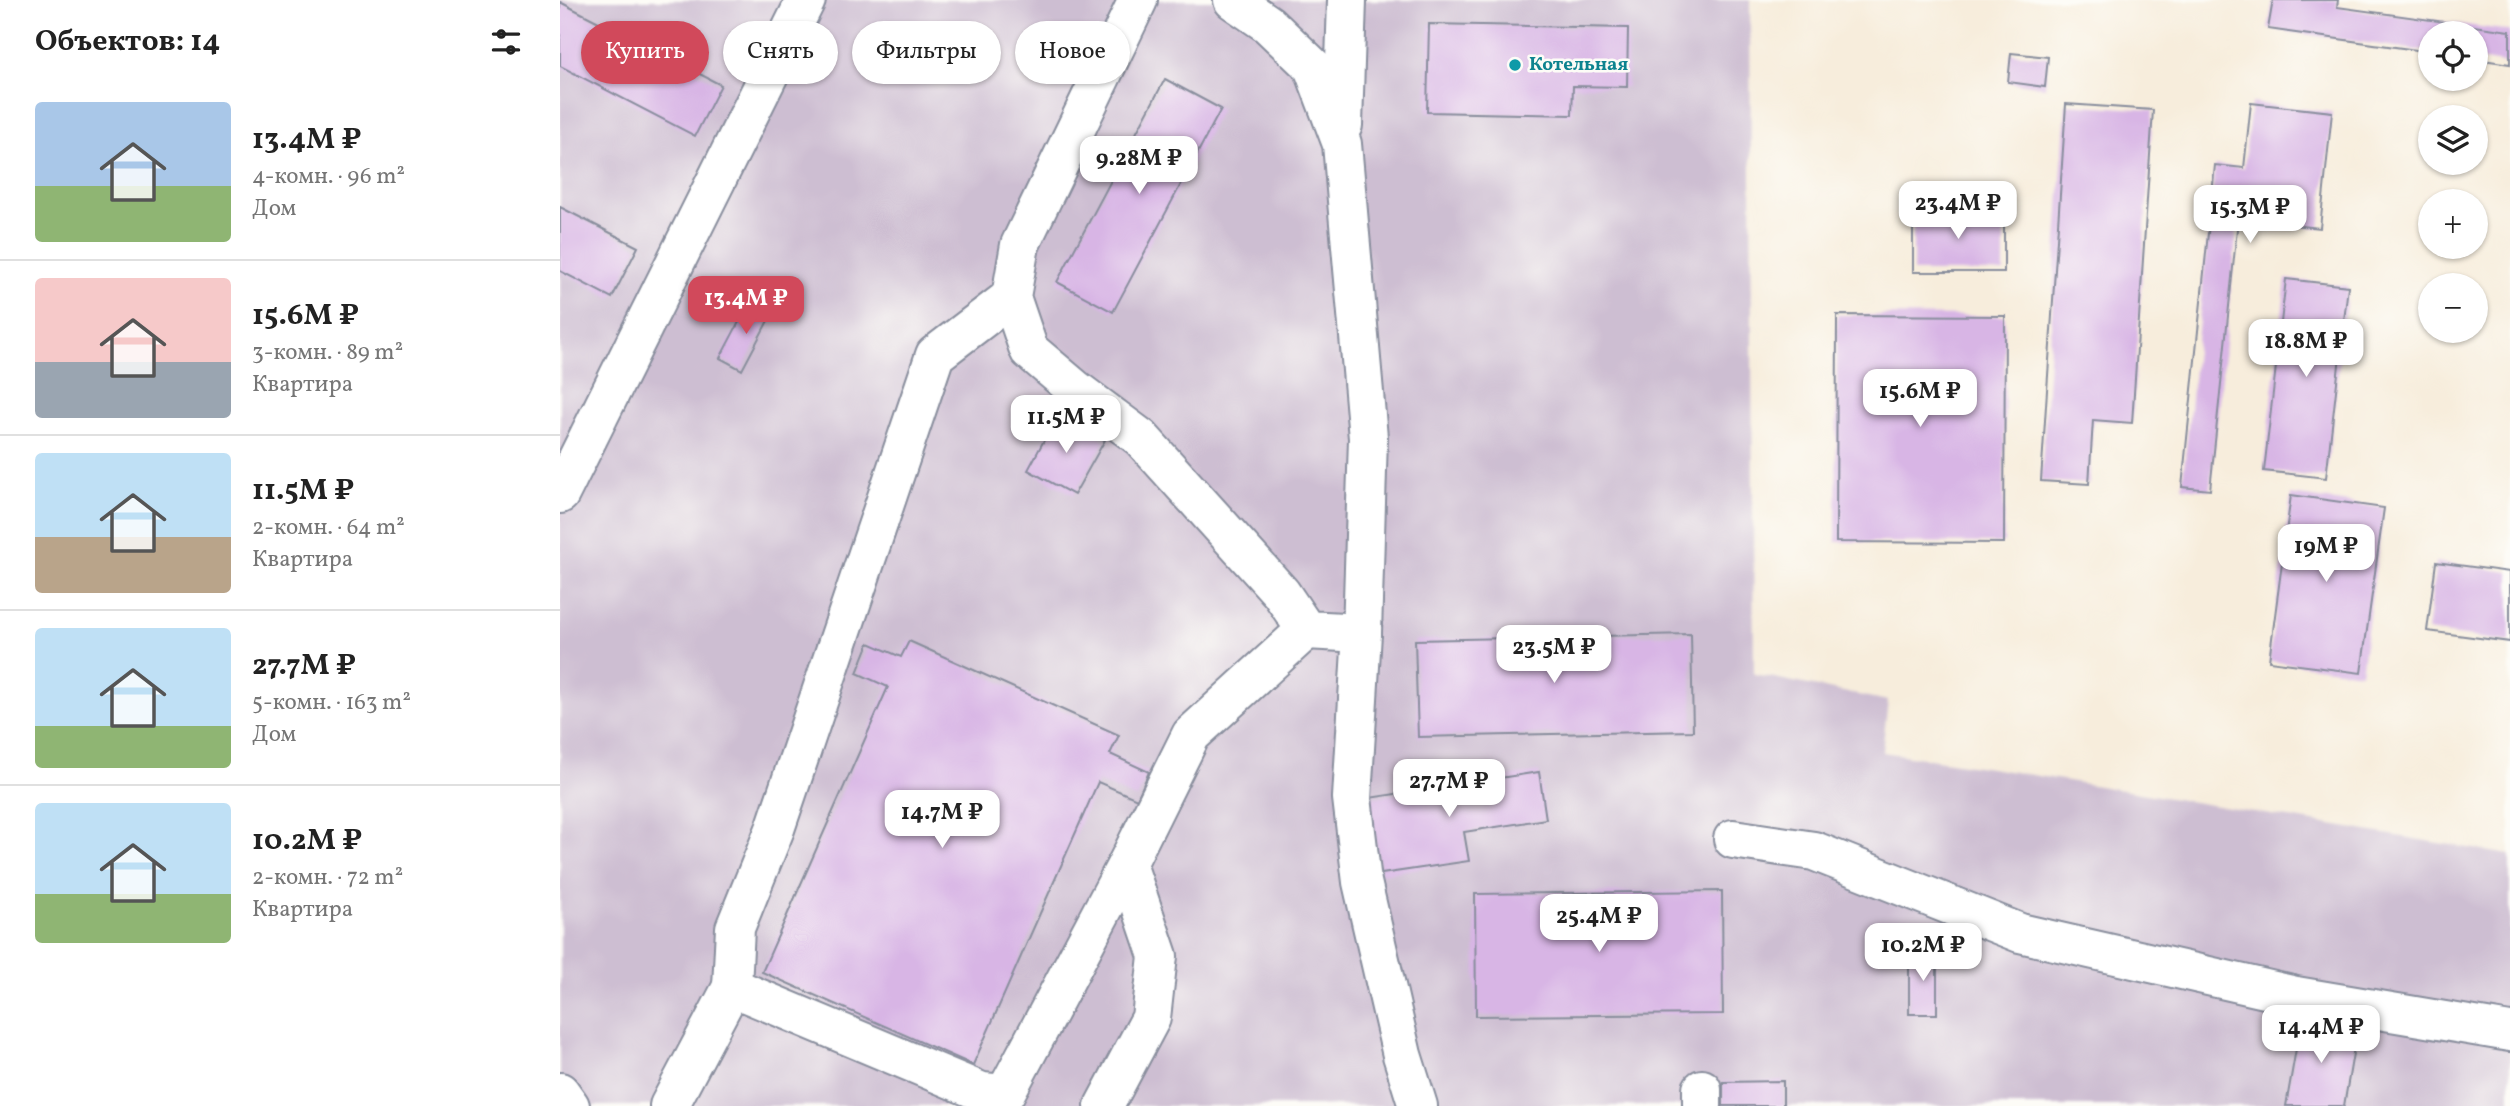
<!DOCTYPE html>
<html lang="ru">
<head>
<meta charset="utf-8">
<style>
	:root { --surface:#fff; --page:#f6f6f6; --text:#222; --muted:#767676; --line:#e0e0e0; --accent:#d1495b }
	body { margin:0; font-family:Vollkorn,serif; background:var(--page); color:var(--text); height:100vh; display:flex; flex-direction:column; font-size:26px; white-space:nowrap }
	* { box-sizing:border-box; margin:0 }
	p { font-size:23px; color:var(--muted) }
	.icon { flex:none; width:38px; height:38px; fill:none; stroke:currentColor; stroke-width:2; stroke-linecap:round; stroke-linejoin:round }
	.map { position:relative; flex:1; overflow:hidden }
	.panel { display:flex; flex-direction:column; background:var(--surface); width:560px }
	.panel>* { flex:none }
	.top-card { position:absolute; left:21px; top:21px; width:665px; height:63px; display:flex; gap:14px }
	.buttons { position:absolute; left:1858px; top:21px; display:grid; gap:14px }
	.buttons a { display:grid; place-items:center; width:70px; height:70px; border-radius:50%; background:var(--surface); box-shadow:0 2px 5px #0004; font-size:35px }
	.price { position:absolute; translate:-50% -60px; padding:0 16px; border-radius:14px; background:#fff; color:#222; font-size:23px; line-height:46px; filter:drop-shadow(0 2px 4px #0008) }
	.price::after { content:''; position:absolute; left:50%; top:42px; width:21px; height:16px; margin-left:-10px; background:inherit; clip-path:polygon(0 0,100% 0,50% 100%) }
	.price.active { background:var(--accent); color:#fff }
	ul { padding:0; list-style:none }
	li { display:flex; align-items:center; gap:21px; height:175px; padding:0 35px }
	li+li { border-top:2px solid var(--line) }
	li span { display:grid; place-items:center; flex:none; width:196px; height:140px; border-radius:7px; color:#555 }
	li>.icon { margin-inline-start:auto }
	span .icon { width:84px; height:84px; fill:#fffc; stroke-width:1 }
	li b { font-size:30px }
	h2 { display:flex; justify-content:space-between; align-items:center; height:84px; padding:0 35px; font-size:30px }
	.pill { padding:0 24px; border-radius:32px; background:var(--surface); box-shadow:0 2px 5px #0004; font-size:24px; line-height:63px }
	.pill.active { background:var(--accent); color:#fff }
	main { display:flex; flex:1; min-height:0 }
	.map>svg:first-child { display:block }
</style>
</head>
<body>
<main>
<section class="panel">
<h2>Объектов: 14<svg class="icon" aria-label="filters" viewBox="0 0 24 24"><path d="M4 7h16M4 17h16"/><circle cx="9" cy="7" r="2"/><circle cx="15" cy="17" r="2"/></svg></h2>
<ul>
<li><span style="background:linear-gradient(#a9c7e8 60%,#8fb573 0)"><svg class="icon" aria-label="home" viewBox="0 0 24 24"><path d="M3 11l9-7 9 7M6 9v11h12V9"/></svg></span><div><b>13.4M ₽</b><p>4-комн. · 96 m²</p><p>Дом</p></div></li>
<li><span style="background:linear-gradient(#f6c9c9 60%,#9aa5b1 0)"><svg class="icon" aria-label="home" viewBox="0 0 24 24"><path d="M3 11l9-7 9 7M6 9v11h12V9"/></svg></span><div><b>15.6M ₽</b><p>3-комн. · 89 m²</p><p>Квартира</p></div></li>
<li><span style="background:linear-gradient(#bfe0f5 60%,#b9a48a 0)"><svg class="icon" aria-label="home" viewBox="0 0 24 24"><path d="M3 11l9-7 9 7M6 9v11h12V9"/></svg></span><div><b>11.5M ₽</b><p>2-комн. · 64 m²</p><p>Квартира</p></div></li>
<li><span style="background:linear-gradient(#bfe0f5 70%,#8fb573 0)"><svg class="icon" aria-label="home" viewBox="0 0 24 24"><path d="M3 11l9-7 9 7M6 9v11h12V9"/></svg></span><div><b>27.7M ₽</b><p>5-комн. · 163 m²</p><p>Дом</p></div></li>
<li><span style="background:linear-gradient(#bfe0f5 65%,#8fb573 0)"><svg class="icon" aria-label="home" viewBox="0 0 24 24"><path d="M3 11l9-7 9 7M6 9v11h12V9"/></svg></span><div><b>10.2M ₽</b><p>2-комн. · 72 m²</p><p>Квартира</p></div></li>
</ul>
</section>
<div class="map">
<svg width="1950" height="1106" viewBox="0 0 1950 1106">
	<rect width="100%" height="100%" fill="#fdfcf7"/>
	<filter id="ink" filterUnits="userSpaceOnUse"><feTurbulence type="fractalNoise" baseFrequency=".0143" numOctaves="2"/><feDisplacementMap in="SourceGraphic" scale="14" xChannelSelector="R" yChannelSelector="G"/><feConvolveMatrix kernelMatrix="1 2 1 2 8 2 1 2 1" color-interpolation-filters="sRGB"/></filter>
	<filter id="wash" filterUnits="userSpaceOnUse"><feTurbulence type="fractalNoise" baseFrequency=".00686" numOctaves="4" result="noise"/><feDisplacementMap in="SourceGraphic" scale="28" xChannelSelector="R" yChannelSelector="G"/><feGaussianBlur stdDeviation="1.57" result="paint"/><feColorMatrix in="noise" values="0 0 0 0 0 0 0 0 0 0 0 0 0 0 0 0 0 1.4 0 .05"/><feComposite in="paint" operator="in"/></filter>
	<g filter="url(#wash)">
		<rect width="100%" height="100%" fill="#f7eddc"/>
		<polygon fill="#cdbed2" points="0,0 1190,0 1194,674 1328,701 1322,752 1424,767 1950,855 1950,1106 0,1106"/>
		<g id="blocks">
			<g fill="#d8b5e5">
				<polygon points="1713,0 1778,0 1777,7 1950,31 1950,64 1916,59 1916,33 1871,33 1871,52 1708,29"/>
				<polygon points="0,2 161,85 135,136 0,66"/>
				<polygon points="869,24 1068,28 1067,87 1013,86 1012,115 867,112"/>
				<polygon points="1451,53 1488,57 1485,87 1448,82"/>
				<polygon points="605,79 661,109 553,312 497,282"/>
				<polygon points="1691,103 1772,112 1760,228 1678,219 1650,490 1622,487 1655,165 1684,168"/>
				<polygon points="1506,104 1593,110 1572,423 1533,420 1529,484 1481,481"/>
				<polygon points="0,207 78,247 52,298 0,271"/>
				<polygon points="1353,209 1444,210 1444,272 1353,272"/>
				<polygon points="1726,279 1788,286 1766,478 1704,471"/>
				<polygon points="189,303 211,315 182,370 160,358"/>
				<polygon points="1277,315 1445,316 1444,543 1276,542"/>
				<polygon points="498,414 545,440 514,495 468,470"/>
				<polygon points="1731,495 1824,508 1801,673 1709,661"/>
				<polygon points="1876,562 1950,572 1950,642 1867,631"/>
				<polygon points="1131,634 1133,731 858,737 855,640"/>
				<polygon points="349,641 559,735 550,754 589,772 577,799 538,782 413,1065 202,972 328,687 297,673 309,643 341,657"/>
				<polygon points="979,772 986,819 904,832 909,861 821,874 809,798"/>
				<polygon points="1162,891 1163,1014 916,1016 915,894"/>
				<rect x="1349" y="952" width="28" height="62"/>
				<polygon points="1741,1020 1797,1030 1784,1106 1726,1106"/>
				<polygon points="1223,1081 1223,1106 1163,1106 1163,1082"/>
			</g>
		</g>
	</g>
	<g filter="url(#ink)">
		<use href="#blocks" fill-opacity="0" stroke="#898e9d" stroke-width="2"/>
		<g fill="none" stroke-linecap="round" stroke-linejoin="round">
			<g stroke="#898e9d" stroke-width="42">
				<g id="minor">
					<polyline points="578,0 460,245 451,297 469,350 515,389 581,438 721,593 746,630 802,633"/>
					<polyline points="673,0 708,24 753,67 782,144 808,438 802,633 792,798 802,882 842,1055 858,1106"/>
					<polyline points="783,125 787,0"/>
					<polyline points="0,494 246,0"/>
					<polyline points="1173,839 1254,851 1460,933 1736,996 1950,1032"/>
					<polyline points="172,987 175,928 215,829 375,355 451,297"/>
					<polyline points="1142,1089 1142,1106"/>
					<polyline points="0,1092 10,1106"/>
					<polyline points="109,1106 172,987 422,1092 445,1094 567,864 631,735 746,630"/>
					<polyline points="544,1106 591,1018 598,956 567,864"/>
				</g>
			</g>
			<use href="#minor" stroke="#fff" stroke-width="38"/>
		</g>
	</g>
	<circle fill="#0f9aa8" stroke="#fdfcf7" stroke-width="2.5" cx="955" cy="65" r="7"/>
	<g text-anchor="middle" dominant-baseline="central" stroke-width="5" stroke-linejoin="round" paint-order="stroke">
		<g font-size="19" font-weight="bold" fill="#0d838f" stroke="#fdfcf7" text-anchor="start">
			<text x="969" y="65">Котельная</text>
		</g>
	</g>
</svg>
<div class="buttons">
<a><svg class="icon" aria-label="locate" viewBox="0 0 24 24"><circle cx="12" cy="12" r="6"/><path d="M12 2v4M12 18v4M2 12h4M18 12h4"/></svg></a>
<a><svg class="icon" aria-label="layers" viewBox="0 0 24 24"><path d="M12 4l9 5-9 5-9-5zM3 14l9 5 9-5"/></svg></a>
<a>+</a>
<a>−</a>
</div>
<b class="price" style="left:579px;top:196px">9.28M ₽</b>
<b class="price" style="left:1398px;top:241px">23.4M ₽</b>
<b class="price" style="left:1690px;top:245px">15.3M ₽</b>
<b class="price active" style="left:186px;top:336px">13.4M ₽</b>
<b class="price" style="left:1746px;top:379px">18.8M ₽</b>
<b class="price" style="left:1360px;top:429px">15.6M ₽</b>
<b class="price" style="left:506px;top:455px">11.5M ₽</b>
<b class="price" style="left:1766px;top:584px">19M ₽</b>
<b class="price" style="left:994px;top:685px">23.5M ₽</b>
<b class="price" style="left:889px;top:819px">27.7M ₽</b>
<b class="price" style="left:382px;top:850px">14.7M ₽</b>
<b class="price" style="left:1039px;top:954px">25.4M ₽</b>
<b class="price" style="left:1363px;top:983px">10.2M ₽</b>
<b class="price" style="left:1761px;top:1065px">14.4M ₽</b>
<div class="top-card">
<a class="pill active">Купить</a>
<a class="pill">Снять</a>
<a class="pill">Фильтры</a>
<a class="pill">Новое</a>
</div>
</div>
</main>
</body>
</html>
